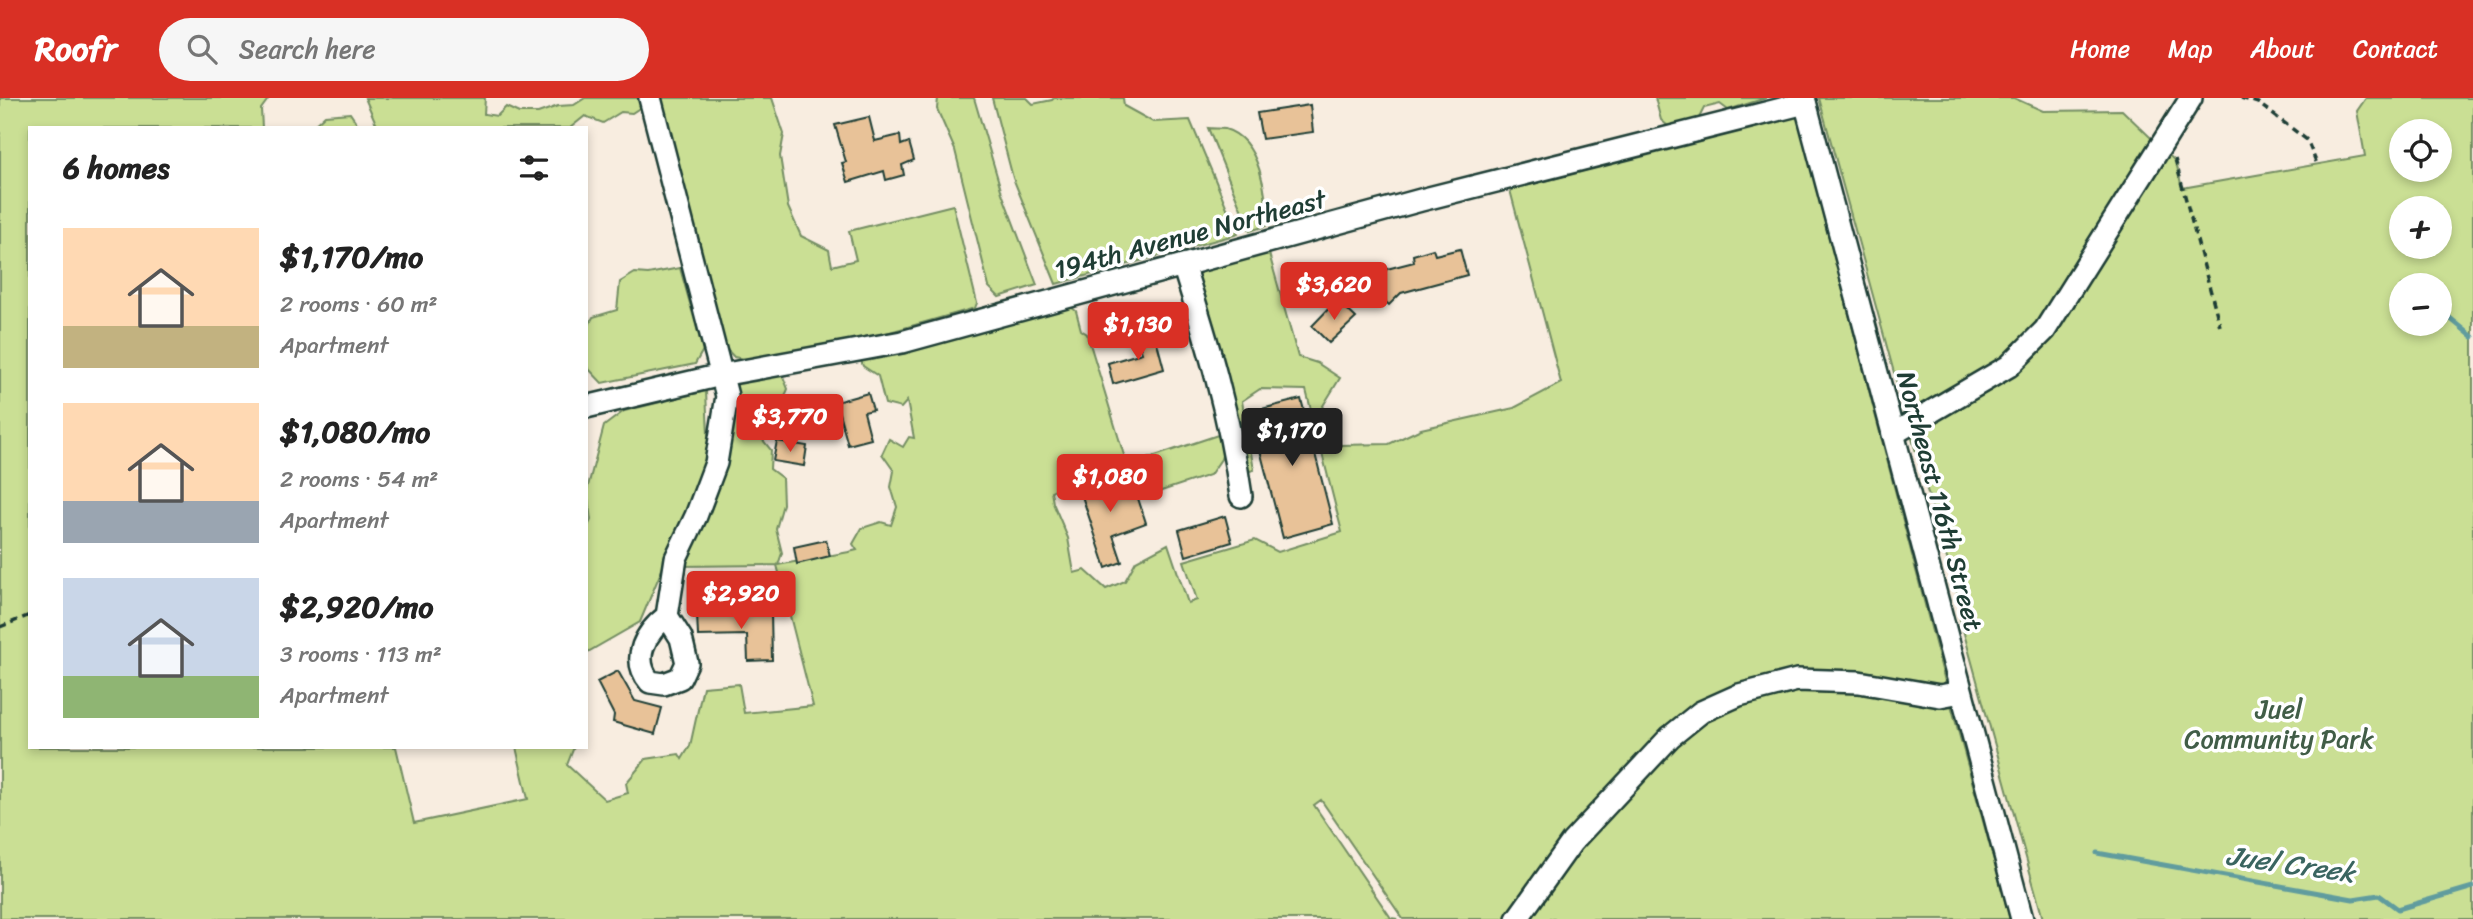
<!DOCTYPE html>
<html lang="en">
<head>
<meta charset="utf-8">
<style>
	:root { --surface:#fff; --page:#f6f6f6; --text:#222; --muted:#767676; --accent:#d93025 }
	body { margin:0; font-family:Sriracha,sans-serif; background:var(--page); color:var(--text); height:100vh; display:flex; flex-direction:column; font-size:26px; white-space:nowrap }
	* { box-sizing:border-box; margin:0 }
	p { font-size:23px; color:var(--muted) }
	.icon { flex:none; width:38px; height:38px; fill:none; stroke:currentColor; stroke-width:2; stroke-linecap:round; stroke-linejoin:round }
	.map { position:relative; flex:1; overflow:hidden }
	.details { position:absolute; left:28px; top:28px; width:560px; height:623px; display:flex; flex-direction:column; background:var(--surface); border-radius:0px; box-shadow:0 4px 10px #0003 }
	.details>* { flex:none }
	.controls { position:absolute; left:2389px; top:21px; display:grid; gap:14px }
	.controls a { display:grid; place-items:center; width:63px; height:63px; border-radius:50%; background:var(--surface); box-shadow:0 4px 10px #0003; font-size:35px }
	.price { position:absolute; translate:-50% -60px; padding:0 16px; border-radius:7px; background:var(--accent); color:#fff; font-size:23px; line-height:46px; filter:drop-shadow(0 2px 4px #0008) }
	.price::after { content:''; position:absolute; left:50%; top:42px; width:21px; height:16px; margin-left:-10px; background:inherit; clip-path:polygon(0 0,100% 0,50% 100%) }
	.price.current { background:#222; color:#fff }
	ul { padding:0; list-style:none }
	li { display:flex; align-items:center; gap:21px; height:175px; padding:0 35px }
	li span { display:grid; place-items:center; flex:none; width:196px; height:140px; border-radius:0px; color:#555 }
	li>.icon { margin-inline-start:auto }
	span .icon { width:84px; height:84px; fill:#fffc; stroke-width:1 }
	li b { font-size:30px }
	h2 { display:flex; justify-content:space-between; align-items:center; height:84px; padding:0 35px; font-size:30px }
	header { display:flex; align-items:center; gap:42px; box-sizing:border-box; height:98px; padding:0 35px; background:var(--accent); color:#fff }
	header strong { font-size:33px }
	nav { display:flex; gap:38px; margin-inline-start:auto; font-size:24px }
	.search { width:490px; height:63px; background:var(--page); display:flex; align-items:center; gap:18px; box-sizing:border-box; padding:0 24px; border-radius:38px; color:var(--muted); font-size:26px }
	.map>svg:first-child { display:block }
</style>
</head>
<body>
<header>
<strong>Roofr</strong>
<div class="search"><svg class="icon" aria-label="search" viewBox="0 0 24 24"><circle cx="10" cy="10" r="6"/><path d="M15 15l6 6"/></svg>Search here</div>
<nav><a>Home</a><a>Map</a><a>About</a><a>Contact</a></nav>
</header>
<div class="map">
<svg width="2473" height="821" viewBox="0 0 2473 821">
	<rect width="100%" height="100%" fill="#f8ede0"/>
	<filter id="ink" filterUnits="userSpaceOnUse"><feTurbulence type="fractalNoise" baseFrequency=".0143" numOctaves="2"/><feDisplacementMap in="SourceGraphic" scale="14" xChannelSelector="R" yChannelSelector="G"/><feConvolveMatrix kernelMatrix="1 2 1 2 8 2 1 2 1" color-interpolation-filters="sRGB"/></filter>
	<g filter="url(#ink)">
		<g fill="#cadf94" stroke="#748e64" stroke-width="2" fill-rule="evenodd">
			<polygon points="0,0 269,0 261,11 262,30 30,30 30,649 396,649 414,725 528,701 516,649 574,649 567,667 605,702 628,695 626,685 646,661 679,656 682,661 690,648 703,589 739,586 744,615 813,608 777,467 681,468 712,408 725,371 737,285 782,276 788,291 782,305 759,318 758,336 771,352 770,371 782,380 783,406 776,431 782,455 778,467 849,454 857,452 853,446 862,430 881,424 891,427 897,409 891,389 894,373 882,356 889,341 903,349 909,339 914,340 907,303 901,310 885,306 878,278 863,268 860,260 1071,209 1076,213 1081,232 1087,236 1123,354 1128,367 1221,336 1226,344 1221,361 1210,377 1149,397 1138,387 1118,394 1108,368 1051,393 1053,405 1068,440 1074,475 1085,472 1106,491 1125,483 1136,463 1168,446 1188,505 1197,502 1184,463 1255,442 1278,454 1342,434 1306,292 1260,291 1242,303 1254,372 1245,374 1193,172 1268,152 1298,259 1317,265 1340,280 1321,311 1340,347 1389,346 1421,331 1514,310 1561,285 1510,92 1797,17 1953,614 2010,821 1403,821 1321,702 1314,707 1391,820 1398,821 0,821"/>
			<polygon points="365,0 485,0 484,16 497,18 506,9 519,15 538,15 558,8 574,7 585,0 639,0 641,9 632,15 621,14 603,25 585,18 570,30 378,30"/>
			<polygon points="656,0 772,0 784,36 780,58 788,109 801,138 829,152 832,168 856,162 849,133 953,107 977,205 975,210 851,245 744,261 734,259 719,243"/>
			<polygon points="938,0 974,0 1002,95 1037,187 999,199 989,189 955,52 937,11"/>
			<polygon points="992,0 1027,0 1033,6 1052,2 1054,0 1123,0 1124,8 1153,24 1190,22 1238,136 1056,186 1013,80"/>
			<polygon points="1655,0 1766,0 1728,12 1720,6 1704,10 1699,20 1669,29 1661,22"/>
			<path d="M1819 0H2014L2043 13 2122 12 2176 64 2182 90 2365 58 2357 13 2366 0H2473V821H2043L1960 521 1964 519 1911 337ZM2401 33H2440V72H2401ZM2401 110H2440V149H2401ZM2401 187H2440V226H2401Z"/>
			<polygon points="350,15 360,30 311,30 325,17"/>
			<path d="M1208 30C1213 31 1220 30 1225 31 1260 41 1268 97 1266 128L1250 133Z"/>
			<polygon points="680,170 703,252 695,266 602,285 586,268 586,233 593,219 617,212 620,184 635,175 648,176"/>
			<polygon points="706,293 709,359 640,524 586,555 586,432 591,422 587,392 604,328 624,313"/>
		</g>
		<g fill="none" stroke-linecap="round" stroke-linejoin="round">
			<g stroke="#609c9e" stroke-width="5">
				<polyline points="2440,212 2473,239"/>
				<polyline points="2097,755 2353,801 2379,797 2398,811 2473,789"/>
			</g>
		</g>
		<g fill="#e8c298" stroke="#1f3d34" stroke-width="2">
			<polygon points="1310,7 1313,34 1262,41 1257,15"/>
			<polygon points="869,19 875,43 900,37 901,47 909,44 914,62 902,67 904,77 886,82 884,73 848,84 842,65 846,64 835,27"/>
			<polygon points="1433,151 1435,157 1460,151 1467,177 1401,195 1389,207 1369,190 1387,171 1414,164 1413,157"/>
			<polygon points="1337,202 1356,220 1329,245 1312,228"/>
			<polygon points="1155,237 1164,271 1113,286 1108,265 1142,255 1138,242"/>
			<polygon points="868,295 873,312 864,314 871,341 848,347 836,304"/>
			<polygon points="1301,301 1333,426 1283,440 1250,314"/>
			<polygon points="777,343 807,348 804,368 773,363"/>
			<polygon points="1106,372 1115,399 1135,391 1146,425 1113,437 1122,464 1106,470 1077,383"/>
			<polygon points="1225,418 1232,444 1186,458 1179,432"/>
			<polygon points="826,442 830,458 797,466 794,449"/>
			<polygon points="771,514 772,562 748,563 747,537 698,538 697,516"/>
			<polygon points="618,573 635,603 662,610 655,636 613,624 614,617 597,584"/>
		</g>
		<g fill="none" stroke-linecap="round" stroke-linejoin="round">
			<g stroke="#1f3d34" stroke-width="26">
				<g id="minor">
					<path d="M650 0 727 298 716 365 696 418 676 460 667 518 681 540 687 565 680 580 664 586 650 584C630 560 646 534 667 518"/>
					<polyline points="1804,0 2022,821"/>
					<path d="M1183 167C1207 242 1230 319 1241 398"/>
					<polyline points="586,309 721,277 902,244 1421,102 1805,5"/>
					<polyline points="1893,336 2009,268 2045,232 2191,0"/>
					<polyline points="1517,821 1572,744 1670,639 1701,614 1739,597 1797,582 1859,584 1940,598 1961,594"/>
				</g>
			</g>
			<g stroke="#1f3d34" stroke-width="3.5" stroke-dasharray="7 5" stroke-linecap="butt">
				<polyline points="2241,0 2258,5 2307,42 2317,66"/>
				<polyline points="2175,61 2220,228"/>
				<polyline points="0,529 30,517"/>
			</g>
			<use href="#minor" stroke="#fff" stroke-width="21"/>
		</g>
	</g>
	<g text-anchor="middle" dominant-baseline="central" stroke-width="7" stroke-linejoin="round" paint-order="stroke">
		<g font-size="26" fill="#1f3d34" stroke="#fff">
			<text transform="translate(1190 136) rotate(-15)">194th Avenue Northeast</text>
			<text transform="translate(1940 403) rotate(75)">Northeast 116th Street</text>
		</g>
		<g font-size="26" fill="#415d47" stroke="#fff">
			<text x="2279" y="611">Juel<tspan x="2279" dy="30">Community Park</tspan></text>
		</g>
		<g font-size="28" font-style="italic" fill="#3a6560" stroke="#fff">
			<text transform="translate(2291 766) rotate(8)">Juel Creek</text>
		</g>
	</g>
</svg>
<div class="controls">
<a><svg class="icon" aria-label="locate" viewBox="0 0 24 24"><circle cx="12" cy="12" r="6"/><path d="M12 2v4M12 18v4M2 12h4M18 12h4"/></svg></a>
<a>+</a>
<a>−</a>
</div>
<b class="price" style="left:1334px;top:224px">$3,620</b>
<b class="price" style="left:1138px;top:264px">$1,130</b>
<b class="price" style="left:790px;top:356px">$3,770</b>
<b class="price current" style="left:1292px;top:370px">$1,170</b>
<b class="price" style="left:1110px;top:416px">$1,080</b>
<b class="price" style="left:741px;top:533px">$2,920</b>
<section class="details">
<h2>6 homes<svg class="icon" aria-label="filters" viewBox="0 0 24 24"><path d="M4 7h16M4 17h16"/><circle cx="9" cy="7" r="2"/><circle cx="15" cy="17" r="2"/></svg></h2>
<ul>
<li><span style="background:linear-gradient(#ffd9b3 70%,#c2b280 0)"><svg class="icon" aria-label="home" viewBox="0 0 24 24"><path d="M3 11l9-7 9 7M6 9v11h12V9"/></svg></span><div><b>$1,170/mo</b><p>2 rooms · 60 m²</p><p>Apartment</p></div></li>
<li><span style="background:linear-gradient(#ffd9b3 70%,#9aa5b1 0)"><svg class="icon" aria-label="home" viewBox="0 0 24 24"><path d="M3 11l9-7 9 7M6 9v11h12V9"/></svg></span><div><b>$1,080/mo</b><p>2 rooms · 54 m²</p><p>Apartment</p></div></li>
<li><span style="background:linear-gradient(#c9d6e8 70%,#8fb573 0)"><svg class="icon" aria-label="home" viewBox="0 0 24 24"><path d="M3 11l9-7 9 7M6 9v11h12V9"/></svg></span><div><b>$2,920/mo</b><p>3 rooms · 113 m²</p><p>Apartment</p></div></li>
</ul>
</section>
</div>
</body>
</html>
